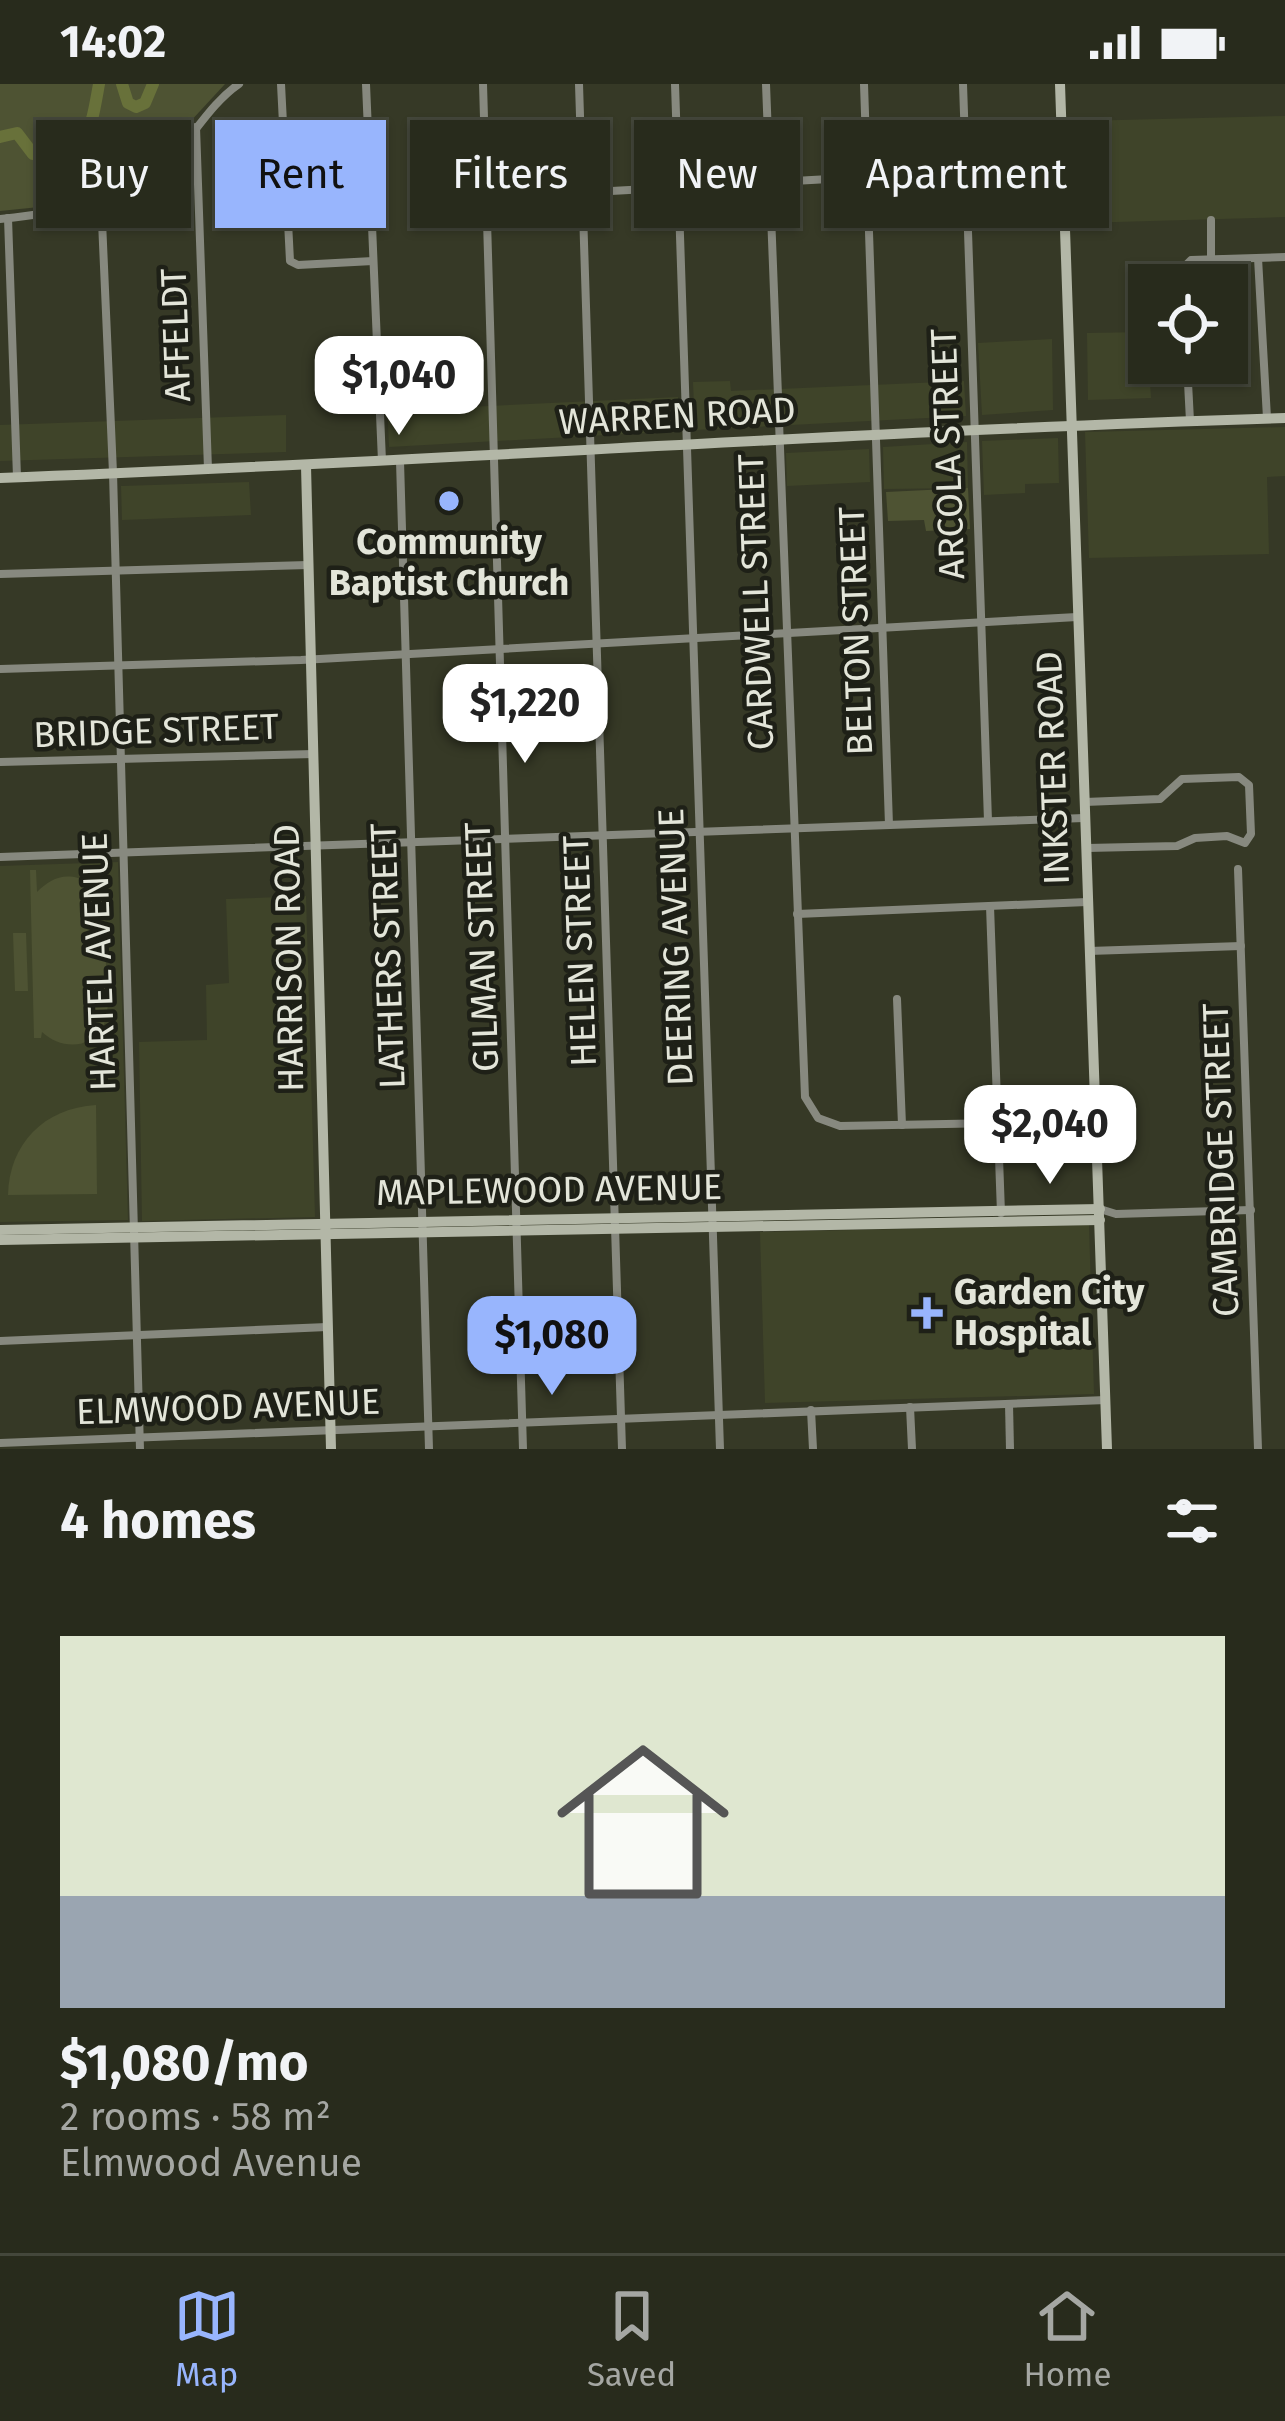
<!DOCTYPE html>
<html lang="en">
<head>
<meta charset="utf-8">
<style>
	:root { --surface:#282b1c; --page:#343729; --text:#f1f3f6; --muted:#a5a7a3; --line:#44473b; --accent:#98b5fd }
	body { margin:0; font-family:"Fira Sans",sans-serif; background:var(--page); color:var(--text); height:100vh; display:flex; flex-direction:column; font-size:45px; white-space:nowrap }
	* { box-sizing:border-box; margin:0 }
	p { font-size:39px; color:var(--muted) }
	.icon { flex:none; width:66px; height:66px; fill:none; stroke:currentColor; stroke-width:2; stroke-linecap:round; stroke-linejoin:round }
	.map { position:relative; height:1365px; overflow:hidden }
	.details { display:flex; flex-direction:column; background:var(--surface); flex:1 }
	.details>* { flex:none }
	.banner { position:absolute; left:36px; top:36px; width:1215px; height:108px; display:flex; gap:24px }
	.tools { position:absolute; left:1128px; top:180px; display:grid; gap:24px }
	.tools a { display:grid; place-items:center; width:120px; height:120px; border-radius:0px; background:var(--surface); box-shadow:0 3px 9px #0004,0 0 0 3px var(--line); font-size:60px }
	.price { position:absolute; translate:-50% -102px; padding:0 27px; border-radius:24px; background:#fff; color:#222; font-size:39px; line-height:78px; filter:drop-shadow(0 3px 6px #0008) }
	.price::after { content:''; position:absolute; left:50%; top:72px; width:36px; height:27px; margin-left:-18px; background:inherit; clip-path:polygon(0 0,100% 0,50% 100%) }
	.price.current { background:var(--accent); color:#111 }
	ul { padding:0; list-style:none }
	li { display:grid; align-content:center; gap:24px; height:636px; padding:0 60px }
	li span { display:grid; place-items:center; height:372px; border-radius:0px; color:#555 }
	li>.icon { margin-inline-start:auto }
	span .icon { width:216px; height:216px; fill:#fffc; stroke-width:1 }
	li b { font-size:51px }
	h2 { display:flex; justify-content:space-between; align-items:center; height:144px; padding:0 60px; font-size:51px }
	.chip { padding:0 42px; border-radius:0px; background:var(--surface); box-shadow:0 3px 9px #0004,0 0 0 3px var(--line); font-size:42px; line-height:108px }
	.chip.current { background:var(--accent); color:#111 }
	.status { display:flex; justify-content:space-between; align-items:center; height:84px; padding:0 60px; background:var(--surface); direction:ltr }
	.status svg { height:33px; fill:currentColor }
	.tabs { display:flex; justify-content:space-around; align-items:center; height:168px; border-top:3px solid var(--line); background:var(--surface); font-size:33px; color:var(--muted) }
	.tabs a { display:grid; justify-items:center; gap:6px }
	.tabs .current { color:var(--accent) }
	.map>svg:first-child { display:block }
</style>
</head>
<body>
<div class="status"><b>14:02</b><svg viewBox="0 0 49 12"><path d="M0 12V9h3v3zM5 12V6h3v6zM10 12V3h3v9zM15 12V0h3v12zM26 1h20v11H26zM47 4h2v5h-2z"/></svg></div>
<div class="map">
<svg width="1285" height="1365" viewBox="0 0 1285 1365">
	<rect width="100%" height="100%" fill="#363926"/>
	<g fill="#3f4429">
		<polygon points="1285,32 1285,133 1082,139 1080,37"/>
		<polygon points="1147,248 1151,314 1088,316 1087,249"/>
		<polygon points="1052,255 1053,326 982,331 978,259"/>
		<polygon points="445,285 447,324 678,313 679,347 389,363 386,288"/>
		<polygon points="730,297 731,307 964,297 966,332 695,346 693,298"/>
		<polygon points="286,331 286,368 0,377 0,341"/>
		<polygon points="1285,343 1285,392 1267,393 1269,470 1089,474 1085,348"/>
		<polygon points="1058,354 1059,399 1025,400 1025,409 984,411 982,357"/>
		<polygon points="967,358 968,404 884,405 883,363"/>
		<polygon points="869,365 870,398 787,402 786,369"/>
		<polygon points="249,398 251,431 122,436 121,402"/>
		<polygon points="118,778 128,1136 0,1138 0,782"/>
		<polygon points="306,812 315,1133 142,1137 139,958 207,956 206,901 229,899 226,815"/>
		<polygon points="1089,1141 1094,1310 765,1319 760,1148"/>
	</g>
	<g fill="#4e5333">
		<polygon points="0,0 225,0 140,92 59,121 0,127"/>
		<polygon points="968,404 970,445 926,447 924,436 888,437 886,408"/>
		<path d="M30 786H36L37 808C48 797 61 789 78 794 114 805 105 856 106 885 106 902 111 924 104 940 91 967 60 965 42 948L41 954H34Z"/>
		<polygon points="13,849 26,849 28,907 15,907"/>
		<path d="M96 1021 97 1110 8 1111C9 1060 44 1024 96 1021Z"/>
	</g>
	<g fill="none" stroke-linecap="round" stroke-linejoin="round">
		<g stroke="#68713a" stroke-width="12">
			<polyline points="122,0 128,19 136,23 145,19 153,0"/>
			<path d="M0 53 17 49 33 70C91 63 90 50 99 0"/>
		</g>
		<g stroke="#87897f" stroke-width="8">
			<polyline points="281,0 290,177 298,181 373,177"/>
			<polyline points="366,0 382,377"/>
			<polyline points="483,0 523,1365"/>
			<polyline points="579,0 622,1365"/>
			<polyline points="675,0 720,1365"/>
			<polyline points="766,0 805,1013 818,1034 840,1042 998,1039"/>
			<polyline points="864,0 889,741"/>
			<polyline points="963,0 988,737"/>
			<polyline points="196,43 208,385"/>
			<polyline points="101,114 113,389 140,1365"/>
			<polyline points="487,114 1062,82"/>
			<polyline points="8,134 17,393"/>
			<path d="M0 135C56 129 127 120 169 77 193 53 210 20 239 0"/>
			<polyline points="1211,136 1211,175"/>
			<polyline points="1258,174 1267,334"/>
			<polyline points="1183,201 1183,184 1191,176 1285,173"/>
			<polyline points="1187,279 1190,337"/>
			<polyline points="400,377 429,1365"/>
			<polyline points="0,490 308,481"/>
			<polyline points="0,585 301,576 1077,533"/>
			<polyline points="0,678 314,670"/>
			<polyline points="1085,718 1160,715 1182,695 1239,693 1249,701 1251,750 1245,759 1227,752 1195,754 1177,762 1087,764"/>
			<polyline points="0,773 1084,734"/>
			<polyline points="1238,785 1258,1365"/>
			<polyline points="990,822 1001,1129"/>
			<polyline points="797,830 1087,818"/>
			<polyline points="1089,867 1241,862"/>
			<polyline points="897,915 902,1041"/>
			<polyline points="1100,1125 1116,1130 1251,1126"/>
			<polyline points="0,1257 327,1243"/>
			<polyline points="1009,1320 1010,1365"/>
			<polyline points="910,1323 912,1365"/>
			<polyline points="811,1326 813,1365"/>
			<polyline points="0,1359 1106,1316"/>
		</g>
		<g stroke="#b3b7a7" stroke-width="10">
			<polyline points="1060,0 1107,1365"/>
			<polyline points="306,382 331,1365"/>
			<path d="M0 394C429 378 856 347 1285 334"/>
			<polyline points="0,1146 1100,1125"/>
			<polyline points="0,1156 1100,1136"/>
		</g>
	</g>
	<g fill="#98b5fd" stroke="#1e2017" stroke-width="4.5">
		<circle cx="449" cy="417" r="12"/>
		<path d="M921 1211h12v12h12v12h-12v12h-12v-12h-12v-12h12z"/>
	</g>
	<g text-anchor="middle" dominant-baseline="central" stroke-width="9" stroke-linejoin="round" paint-order="stroke">
		<g font-size="36" fill="#e3e5d9" stroke="#1e2017">
			<text transform="translate(176 251) rotate(-92)">AFFELDT</text>
			<text transform="translate(677 332) rotate(-3)">WARREN ROAD</text>
			<text transform="translate(948 370) rotate(-92)">ARCOLA STREET</text>
			<text transform="translate(756 518) rotate(-92)">CARDWELL STREET</text>
			<text transform="translate(856 547) rotate(-92)">BELTON STREET</text>
			<text transform="translate(156 647) rotate(-2)">BRIDGE STREET</text>
			<text transform="translate(1053 684) rotate(-92)">INKSTER ROAD</text>
			<text transform="translate(482 863) rotate(-92)">GILMAN STREET</text>
			<text transform="translate(676 863) rotate(-92)">DEERING AVENUE</text>
			<text transform="translate(580 867) rotate(-92)">HELEN STREET</text>
			<text transform="translate(388 872) rotate(-92)">LATHERS STREET</text>
			<text transform="translate(289 874) rotate(-91)">HARRISON ROAD</text>
			<text transform="translate(99 878) rotate(-92)">HARTEL AVENUE</text>
			<text transform="translate(1221 1076) rotate(-92)">CAMBRIDGE STREET</text>
			<text transform="translate(549 1106) rotate(-1)">MAPLEWOOD AVENUE</text>
			<text transform="translate(228 1323) rotate(-2)">ELMWOOD AVENUE</text>
		</g>
		<g font-size="36" font-weight="bold" fill="#e3e5d9" stroke="#1e2017">
			<text x="449" y="458">Community<tspan x="449" dy="41">Baptist Church</tspan></text>
			<text x="954" y="1208" text-anchor="start">Garden City<tspan x="954" dy="41">Hospital</tspan></text>
		</g>
	</g>
</svg>
<div class="tools">
<a><svg class="icon" aria-label="locate" viewBox="0 0 24 24"><circle cx="12" cy="12" r="6"/><path d="M12 2v4M12 18v4M2 12h4M18 12h4"/></svg></a>
</div>
<b class="price" style="left:399px;top:354px">$1,040</b>
<b class="price" style="left:525px;top:682px">$1,220</b>
<b class="price" style="left:1050px;top:1103px">$2,040</b>
<b class="price current" style="left:552px;top:1314px">$1,080</b>
<div class="banner">
<a class="chip">Buy</a>
<a class="chip current">Rent</a>
<a class="chip">Filters</a>
<a class="chip">New</a>
<a class="chip">Apartment</a>
</div>
</div>
<section class="details">
<h2>4 homes<svg class="icon" aria-label="filters" viewBox="0 0 24 24"><path d="M4 7h16M4 17h16"/><circle cx="9" cy="7" r="2"/><circle cx="15" cy="17" r="2"/></svg></h2>
<ul>
<li><span style="background:linear-gradient(#dfe7d0 70%,#9aa5b1 0)"><svg class="icon" aria-label="home" viewBox="0 0 24 24"><path d="M3 11l9-7 9 7M6 9v11h12V9"/></svg></span><div><b>$1,080/mo</b><p>2 rooms · 58 m²</p><p>Elmwood Avenue</p></div></li>
</ul>
</section>
<nav class="tabs">
<a class="current"><svg class="icon" aria-label="map" viewBox="0 0 24 24"><path d="M3 6l6-2 6 2 6-2v14l-6 2-6-2-6 2zM9 4v14M15 6v14"/></svg>Map</a>
<a><svg class="icon" aria-label="saved" viewBox="0 0 24 24"><path d="M7 4h10v16l-5-4-5 4z"/></svg>Saved</a>
<a><svg class="icon" aria-label="home" viewBox="0 0 24 24"><path d="M3 11l9-7 9 7M6 9v11h12V9"/></svg>Home</a>
</nav>
</body>
</html>
